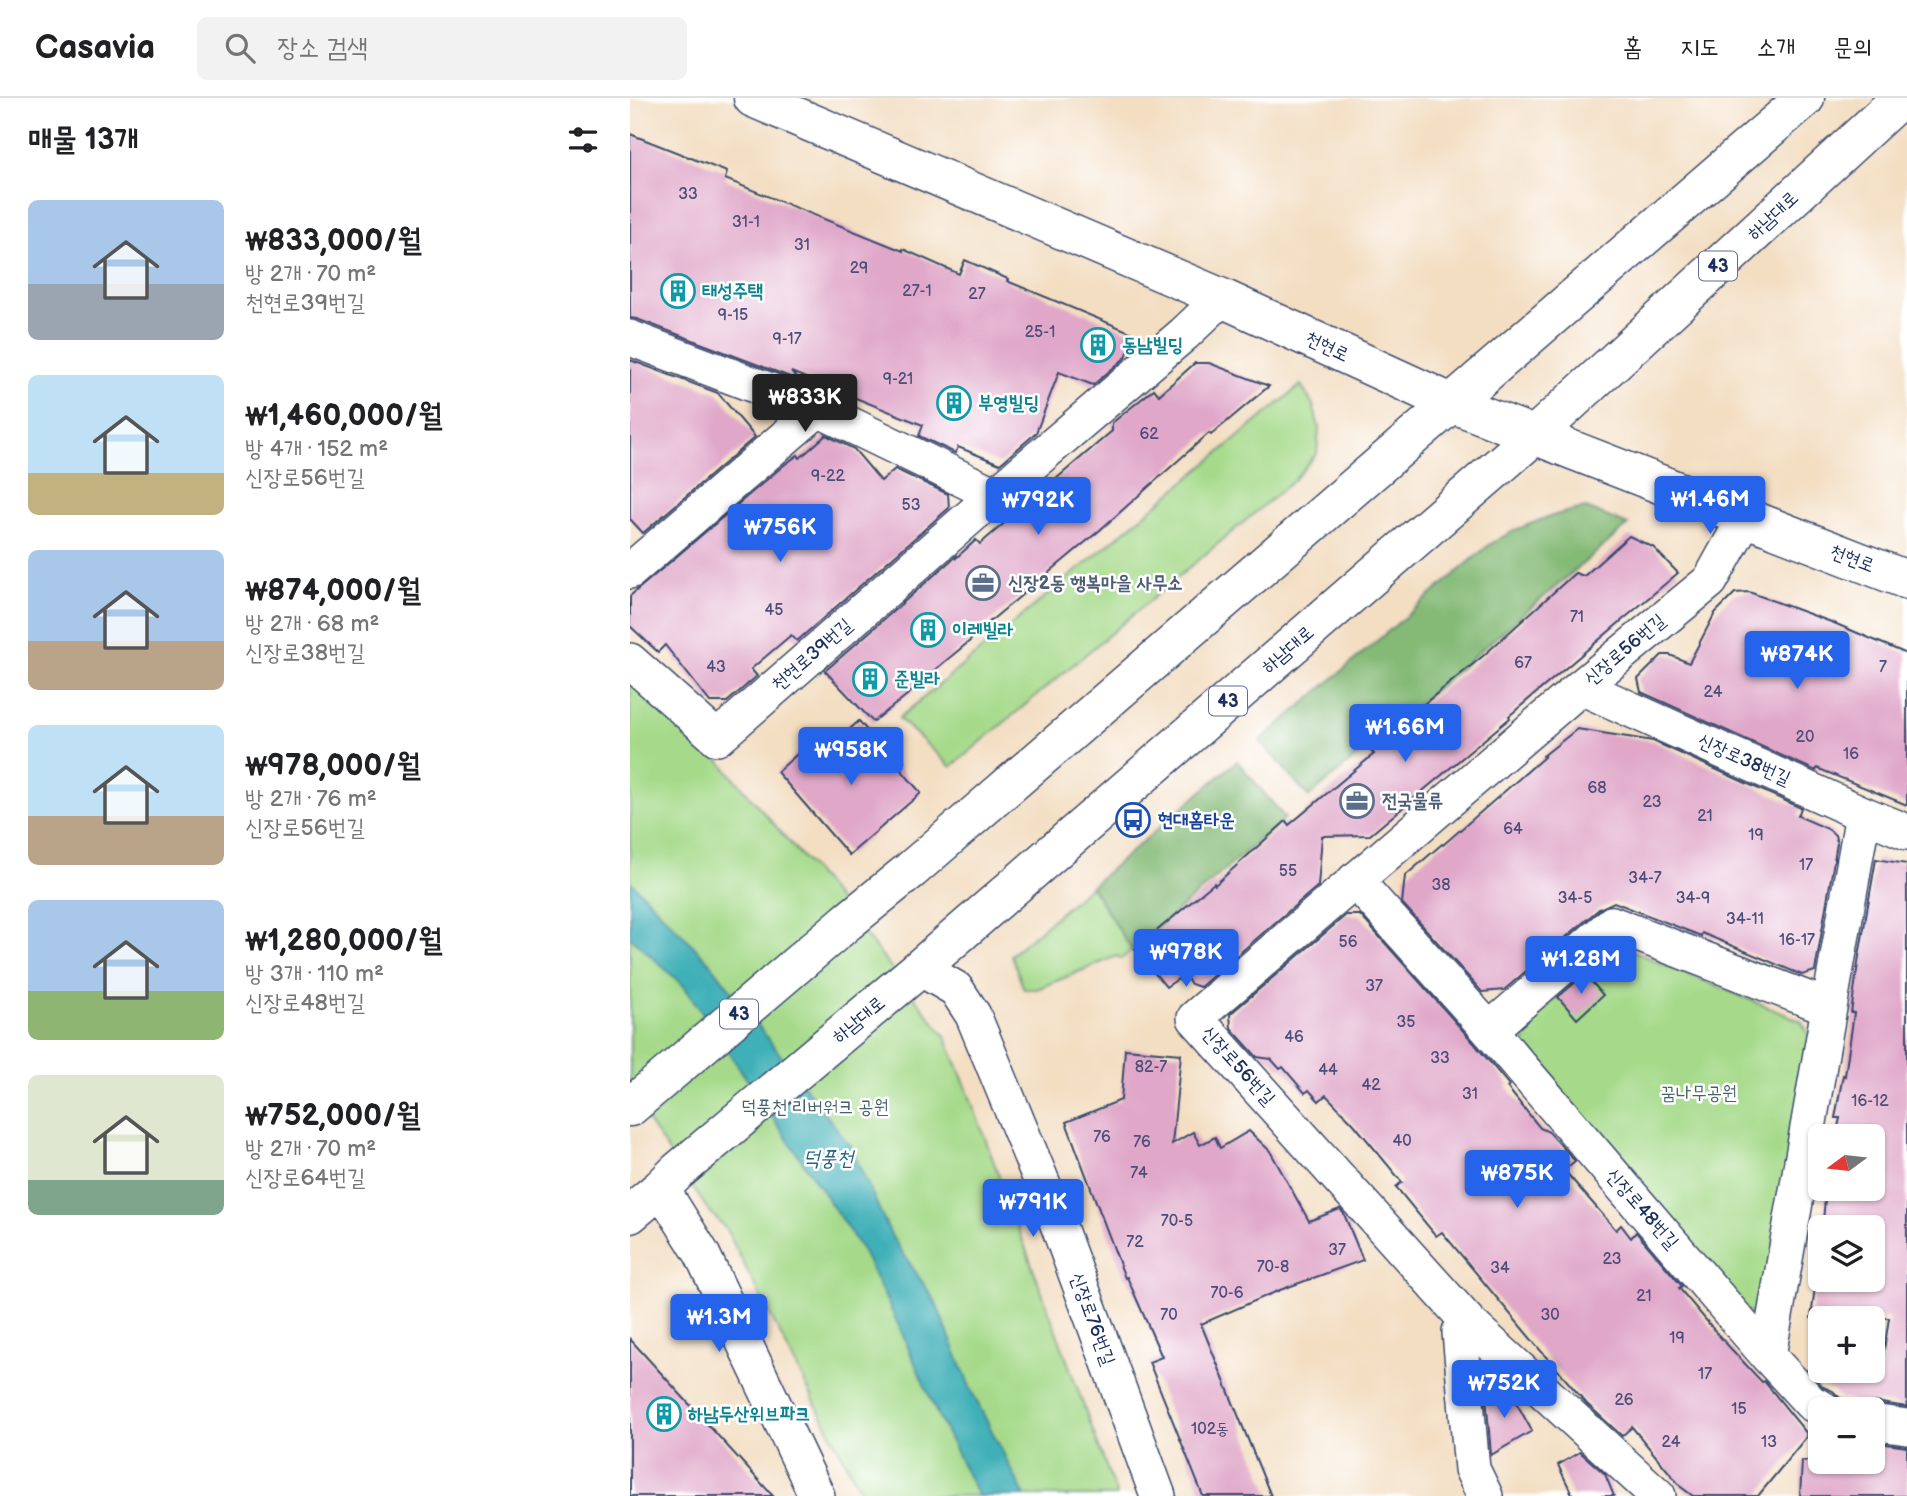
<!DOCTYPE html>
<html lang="ko">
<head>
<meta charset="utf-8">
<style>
	:root { --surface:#fff; --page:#f2f2f2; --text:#202124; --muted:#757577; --line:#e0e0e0; --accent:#2563eb }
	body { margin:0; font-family:"Balsamiq Sans","Poor Story",sans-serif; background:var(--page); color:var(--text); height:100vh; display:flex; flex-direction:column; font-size:26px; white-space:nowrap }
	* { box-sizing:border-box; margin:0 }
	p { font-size:23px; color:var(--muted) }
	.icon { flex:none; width:38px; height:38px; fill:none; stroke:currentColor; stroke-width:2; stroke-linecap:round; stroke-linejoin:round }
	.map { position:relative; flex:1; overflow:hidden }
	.details { display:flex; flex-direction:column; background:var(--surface); width:630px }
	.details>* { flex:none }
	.needle { width:46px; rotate:255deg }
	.controls { position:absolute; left:1178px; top:1026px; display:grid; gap:14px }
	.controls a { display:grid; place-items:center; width:77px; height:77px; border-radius:10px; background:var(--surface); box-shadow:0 2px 5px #0004; font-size:35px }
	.price { position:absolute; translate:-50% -60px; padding:0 16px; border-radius:7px; background:var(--accent); color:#fff; font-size:23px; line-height:46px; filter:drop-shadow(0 2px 4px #0008) }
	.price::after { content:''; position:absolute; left:50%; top:42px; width:21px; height:16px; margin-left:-10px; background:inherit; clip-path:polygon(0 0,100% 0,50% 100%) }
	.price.selected { background:#222; color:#fff }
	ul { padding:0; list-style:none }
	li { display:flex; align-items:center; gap:21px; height:175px; padding:0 28px }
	li span { display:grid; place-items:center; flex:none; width:196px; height:140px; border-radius:10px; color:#555 }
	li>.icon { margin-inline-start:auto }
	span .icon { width:84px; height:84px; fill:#fffc; stroke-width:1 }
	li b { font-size:30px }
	h2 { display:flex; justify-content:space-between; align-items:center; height:84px; padding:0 28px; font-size:30px }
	header { display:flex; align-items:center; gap:42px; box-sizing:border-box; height:98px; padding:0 35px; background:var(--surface); border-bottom:2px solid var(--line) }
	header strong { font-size:33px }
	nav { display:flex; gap:38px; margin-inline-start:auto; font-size:24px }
	.search { width:490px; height:63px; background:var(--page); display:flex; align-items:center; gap:18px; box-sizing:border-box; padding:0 24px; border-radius:10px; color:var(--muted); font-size:26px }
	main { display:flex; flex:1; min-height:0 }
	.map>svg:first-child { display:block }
</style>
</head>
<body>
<header>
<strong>Casavia</strong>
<div class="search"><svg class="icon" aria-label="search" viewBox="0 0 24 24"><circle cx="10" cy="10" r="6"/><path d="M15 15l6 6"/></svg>장소 검색</div>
<nav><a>홈</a><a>지도</a><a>소개</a><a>문의</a></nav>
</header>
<main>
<section class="details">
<h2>매물 13개<svg class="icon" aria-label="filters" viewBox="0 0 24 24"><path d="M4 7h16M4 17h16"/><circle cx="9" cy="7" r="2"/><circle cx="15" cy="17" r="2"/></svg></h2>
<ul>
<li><span style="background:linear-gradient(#a9c7e8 60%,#9aa5b1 0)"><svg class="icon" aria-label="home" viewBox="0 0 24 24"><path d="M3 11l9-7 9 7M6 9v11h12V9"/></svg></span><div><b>₩833,000/월</b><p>방 2개 · 70 m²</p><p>천현로39번길</p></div></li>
<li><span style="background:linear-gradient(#bfe0f5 70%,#c2b280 0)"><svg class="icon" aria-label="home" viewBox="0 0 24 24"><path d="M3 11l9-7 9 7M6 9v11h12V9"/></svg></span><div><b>₩1,460,000/월</b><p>방 4개 · 152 m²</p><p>신장로56번길</p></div></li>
<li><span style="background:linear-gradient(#a9c7e8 65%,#b9a48a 0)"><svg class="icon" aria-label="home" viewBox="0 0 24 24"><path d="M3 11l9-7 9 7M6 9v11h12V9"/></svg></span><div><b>₩874,000/월</b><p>방 2개 · 68 m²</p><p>신장로38번길</p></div></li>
<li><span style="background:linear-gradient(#bfe0f5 65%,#b9a48a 0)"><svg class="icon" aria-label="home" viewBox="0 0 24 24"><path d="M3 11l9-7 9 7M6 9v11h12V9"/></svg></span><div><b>₩978,000/월</b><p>방 2개 · 76 m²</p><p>신장로56번길</p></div></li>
<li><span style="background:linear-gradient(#a9c7e8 65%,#8fb573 0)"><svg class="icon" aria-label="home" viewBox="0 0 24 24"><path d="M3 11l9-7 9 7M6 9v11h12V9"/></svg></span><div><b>₩1,280,000/월</b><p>방 3개 · 110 m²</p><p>신장로48번길</p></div></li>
<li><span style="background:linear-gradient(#dfe7d0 75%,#7fa58c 0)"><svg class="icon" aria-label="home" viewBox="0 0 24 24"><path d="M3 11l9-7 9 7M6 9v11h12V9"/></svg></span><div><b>₩752,000/월</b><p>방 2개 · 70 m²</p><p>신장로64번길</p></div></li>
</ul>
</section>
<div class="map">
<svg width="1277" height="1398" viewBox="0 0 1277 1398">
	<rect width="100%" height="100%" fill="#fff"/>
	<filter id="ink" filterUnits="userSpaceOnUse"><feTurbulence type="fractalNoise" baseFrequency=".0143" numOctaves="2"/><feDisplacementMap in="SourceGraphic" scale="14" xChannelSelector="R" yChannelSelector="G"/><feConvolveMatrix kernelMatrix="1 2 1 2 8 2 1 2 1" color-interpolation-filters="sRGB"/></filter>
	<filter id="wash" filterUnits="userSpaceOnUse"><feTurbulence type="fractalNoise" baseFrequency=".00686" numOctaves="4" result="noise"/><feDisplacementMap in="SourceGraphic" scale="28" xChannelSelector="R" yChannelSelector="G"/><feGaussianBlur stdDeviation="1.57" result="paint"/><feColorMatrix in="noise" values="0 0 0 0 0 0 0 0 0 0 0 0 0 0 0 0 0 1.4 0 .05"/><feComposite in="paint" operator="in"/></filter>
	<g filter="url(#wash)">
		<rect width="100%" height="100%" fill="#f3dec2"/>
		<g fill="#a6da8a" stroke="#608474" stroke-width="2">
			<polygon points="671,287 683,307 689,330 687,355 664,382 321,669 269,620"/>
			<polygon points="0,577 76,647 191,781 315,938 335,986 487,1398 233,1398 96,1131 76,1109 0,997"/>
			<polygon points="461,788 502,852 491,861 487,858 407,891 394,891 381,857"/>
			<polygon points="1002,853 1171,923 1184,945 1144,1208 1119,1215 894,952 896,926 977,857"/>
		</g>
		<g fill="#84ba76" stroke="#50746a" stroke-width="2">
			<path d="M956 410 998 427 679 699 630 643 859 447C889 428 921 416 956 410Z"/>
			<polygon points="607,663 655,720 502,852 461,788"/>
		</g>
		<polygon fill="#3fb0b8" stroke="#2d708b" stroke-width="2" points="0,783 81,866 220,1048 262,1139 305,1203 342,1294 395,1398 348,1398 307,1316 268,1226 232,1152 54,888 0,839"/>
		<g id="blocks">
			<g fill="#e0a7c9">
				<polygon points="0,36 97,74 95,81 273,153 273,151 329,176 335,162 378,181 377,183 505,236 496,259 463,287 429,274 406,335 370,366 328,349 325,355 289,338 293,327 161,274 168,282 7,221 0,220"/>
				<polygon points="0,262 88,295 125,339 13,435 0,421"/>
				<polygon points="565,265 579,265 639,288 581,337 579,335 470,432 340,540 341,542 284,589 286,590 243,624 195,573 326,458 326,460 346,442 350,446 482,333 482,325 524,291 529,297"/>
				<polygon points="196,337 224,351 251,383 265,371 318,396 319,410 167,543 161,537 121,571 127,578 97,604 80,604 35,547 28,554 0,528 0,498 154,367 168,357 170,360"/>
				<polygon points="999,438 1023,449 1048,475 879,618 880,620 740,737 692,738 688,788 570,889 561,886 557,881 552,885 548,881 536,889 505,851 584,785 585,787 656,723 659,727 744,656 740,652 789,610 853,558 945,475 954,478"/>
				<polygon points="1119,494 1204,525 1277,556 1277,707 1187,670 1186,673 1011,594 1008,581 1032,557 1040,557 1059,565 1085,515 1105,495"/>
				<polygon points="229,623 291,695 219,757 147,674 174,650 184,662"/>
				<polygon points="947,631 1023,643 1171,710 1168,718 1198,731 1205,737 1207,745 1185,873 1172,877 1072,835 1071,838 984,804 969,811 874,892 852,894 772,805 775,778 812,746 813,747 914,659 913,658"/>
				<polygon points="1246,761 1277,766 1277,1309 1245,1304 1234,1306 1210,1300 1203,1293 1193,1289 1178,1272 1251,1272 1259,1220 1181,1220 1186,1181 1242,1181 1242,1129 1223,1129 1193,1123 1196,1090 1242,1090 1242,1038 1206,1038 1210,1020 1205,1020 1213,977 1215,978 1224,915 1221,915 1229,858"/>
				<polygon points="716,817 730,817 844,945 879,987 877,989 910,1030 919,1034 945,1063 934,1072 986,1132 991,1127 1001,1140 1006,1134 1052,1188 1049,1190 1091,1240 1132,1284 1134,1283 1178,1337 1128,1398 1063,1398 1051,1389 1002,1329 992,1338 957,1306 911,1253 812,1134 806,1138 766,1089 772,1084 723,1025 696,997 689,1003 679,992 675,995 653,969 650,971 641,961 627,959 601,930 600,916"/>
				<polygon points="955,876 973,897 947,921 928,899"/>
				<polygon points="495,951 551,956 542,1046 563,1034 570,1047 585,1039 590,1050 619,1033 640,1053 679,1123 710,1111 714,1116 733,1162 650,1192 571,1226 641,1398 573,1398 519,1264 532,1259 497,1179 495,1180 436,1024 491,1002"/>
				<polygon points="0,1241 143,1398 0,1398"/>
				<polygon points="855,1285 877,1299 882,1297 902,1333 861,1357"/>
				<polygon points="1242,1344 1277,1349 1277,1398 1170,1398 1172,1363 1200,1363 1205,1369 1203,1363 1242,1363"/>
				<polygon points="950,1354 975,1376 984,1398 943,1398 928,1367"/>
			</g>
		</g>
	</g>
	<g filter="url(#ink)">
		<use href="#blocks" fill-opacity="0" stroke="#3b496d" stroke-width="2"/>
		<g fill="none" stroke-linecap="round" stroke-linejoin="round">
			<g stroke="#3b496d" stroke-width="38">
				<g id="minor">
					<polyline points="0,240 188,311 365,397"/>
					<polyline points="0,473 188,311"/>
					<polyline points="0,563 87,640 365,397 554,236 592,200"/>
					<polyline points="951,589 1233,716 1277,734"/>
					<polyline points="725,782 859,932 1138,1258 1181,1305 1193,1311"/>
					<polyline points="290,870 326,891 343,917 416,1094 528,1398"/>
					<polyline points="859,932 982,826 1198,909"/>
					<polyline points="31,1090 72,1156 187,1398"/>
					<polyline points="839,1225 830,1234 842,1371 855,1398"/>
					<polyline points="1138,1258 1233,716"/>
					<polyline points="1242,1324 1277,1329"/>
					<polyline points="1028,1398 839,1225 565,920 951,589 1080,483 1115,420"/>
				</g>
			</g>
			<g stroke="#3b496d" stroke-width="41">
				<polyline id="secondary" points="123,0 592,200 821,305 1277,482"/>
			</g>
			<g stroke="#3b496d" stroke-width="41">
				<g id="primary">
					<polyline points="0,1009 217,824 281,772 1175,0"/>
					<polyline points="0,1116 31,1090 48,1073 290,870 905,337 1271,0"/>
				</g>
			</g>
			<use href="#minor" stroke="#fff" stroke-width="35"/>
			<use href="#secondary" stroke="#fff" stroke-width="38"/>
			<use href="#primary" stroke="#fff" stroke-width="38"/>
		</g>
	</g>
	<defs>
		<g id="building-ring" transform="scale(1.75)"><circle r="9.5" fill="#fff" stroke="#0f9aa8" stroke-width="1.5"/><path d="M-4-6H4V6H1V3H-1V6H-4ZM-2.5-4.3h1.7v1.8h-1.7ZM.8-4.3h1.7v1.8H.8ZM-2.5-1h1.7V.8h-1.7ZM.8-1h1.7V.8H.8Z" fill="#0f9aa8"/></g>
		<g id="office-ring" transform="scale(1.75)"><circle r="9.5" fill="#fff" stroke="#5c6f8a" stroke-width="1.5"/><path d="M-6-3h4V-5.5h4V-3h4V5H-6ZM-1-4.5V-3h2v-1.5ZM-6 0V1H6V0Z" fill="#5c6f8a"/></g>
		<g id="bus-ring" transform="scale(1.75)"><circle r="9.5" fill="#fff" stroke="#1a4fb4" stroke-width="1.5"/><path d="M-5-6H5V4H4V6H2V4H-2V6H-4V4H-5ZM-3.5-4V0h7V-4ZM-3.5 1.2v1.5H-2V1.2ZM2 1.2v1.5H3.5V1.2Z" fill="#1a4fb4"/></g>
	</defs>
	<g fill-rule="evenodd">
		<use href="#building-ring" x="48" y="193"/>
		<use href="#building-ring" x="468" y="247"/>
		<use href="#building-ring" x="324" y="305"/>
		<use href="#office-ring" x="353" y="485"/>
		<use href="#building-ring" x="298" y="532"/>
		<use href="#building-ring" x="240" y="581"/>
		<use href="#office-ring" x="727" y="703"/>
		<use href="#bus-ring" x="503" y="722"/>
		<use href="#building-ring" x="34" y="1316"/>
	</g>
	<g text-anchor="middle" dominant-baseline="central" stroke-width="5" stroke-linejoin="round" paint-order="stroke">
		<g font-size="16" fill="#4c4d79">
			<text x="58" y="96">33</text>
			<text x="116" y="124">31-1</text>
			<text x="172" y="147">31</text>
			<text x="229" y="170">29</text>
			<text x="287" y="193">27-1</text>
			<text x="347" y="196">27</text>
			<text x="103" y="217">9-15</text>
			<text x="410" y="234">25-1</text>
			<text x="157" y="241">9-17</text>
			<text x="268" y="281">9-21</text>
			<text x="519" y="336">62</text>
			<text x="198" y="378">9-22</text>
			<text x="281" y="407">53</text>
			<text x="144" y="512">45</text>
			<text x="947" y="519">71</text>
			<text x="893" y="565">67</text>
			<text x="86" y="569">43</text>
			<text x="1253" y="569">7</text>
			<text x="1083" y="594">24</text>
			<text x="1175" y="639">20</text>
			<text x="1221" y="656">16</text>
			<text x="967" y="690">68</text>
			<text x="1022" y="704">23</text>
			<text x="1075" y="718">21</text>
			<text x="883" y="731">64</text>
			<text x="1126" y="737">19</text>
			<text x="1176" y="767">17</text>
			<text x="658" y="773">55</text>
			<text x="1015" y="780">34-7</text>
			<text x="811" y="787">38</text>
			<text x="945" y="800">34-5</text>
			<text x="1063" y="800">34-9</text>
			<text x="1115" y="821">34-11</text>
			<text x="1167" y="842">16-17</text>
			<text x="718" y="844">56</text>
			<text x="744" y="888">37</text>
			<text x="776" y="924">35</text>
			<text x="664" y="939">46</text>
			<text x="810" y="960">33</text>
			<text x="521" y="969">82-7</text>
			<text x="698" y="972">44</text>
			<text x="741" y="987">42</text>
			<text x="840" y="996">31</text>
			<text x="1240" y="1003">16-12</text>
			<text x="472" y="1039">76</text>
			<text x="772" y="1043">40</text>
			<text x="512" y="1044">76</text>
			<text x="509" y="1075">74</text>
			<text x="547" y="1123">70-5</text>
			<text x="505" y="1144">72</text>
			<text x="707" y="1152">37</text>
			<text x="982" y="1161">23</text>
			<text x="643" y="1169">70-8</text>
			<text x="870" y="1170">34</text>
			<text x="597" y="1195">70-6</text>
			<text x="1014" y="1198">21</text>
			<text x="539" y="1217">70</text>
			<text x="920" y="1217">30</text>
			<text x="1047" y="1240">19</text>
			<text x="1075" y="1276">17</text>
			<text x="994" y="1302">26</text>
			<text x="1109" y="1311">15</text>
			<text x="580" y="1331">102동</text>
			<text x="1041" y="1344">24</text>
			<text x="1139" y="1344">13</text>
		</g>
		<g fill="#fff" stroke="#5f6d8e" stroke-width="2">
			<rect x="1069" y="153.5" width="38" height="29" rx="5"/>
			<rect x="579" y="588.5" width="38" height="29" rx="5"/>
			<rect x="90" y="901.5" width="38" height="29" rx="5"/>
		</g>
		<g font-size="18" font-weight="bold" fill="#1b2f5e">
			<text x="1088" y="168">43</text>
			<text x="598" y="603">43</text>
			<text x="109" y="916">43</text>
		</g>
		<g font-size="19" fill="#1b2f5e" stroke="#fff">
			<text transform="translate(1143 118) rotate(-43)">하남대로</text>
			<text transform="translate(697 249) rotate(25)">천현로</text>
			<text transform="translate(1222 461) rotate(21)">천현로</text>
			<text transform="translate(658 552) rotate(-41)">하남대로</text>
			<text transform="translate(995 552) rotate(-40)">신장로56번길</text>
			<text transform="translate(182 557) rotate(-41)">천현로39번길</text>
			<text transform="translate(1114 662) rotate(24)">신장로38번길</text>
			<text transform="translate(229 922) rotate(-40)">하남대로</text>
			<text transform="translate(608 968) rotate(48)">신장로56번길</text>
			<text transform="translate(1012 1111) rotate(49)">신장로48번길</text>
			<text transform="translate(462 1221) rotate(70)">신장로76번길</text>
		</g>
		<g font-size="19" font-weight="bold" fill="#0d838f" stroke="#fff" text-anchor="start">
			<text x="72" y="193">태성주택</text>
			<text x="492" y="247">동남빌딩</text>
			<text x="348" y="305">부영빌딩</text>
			<text x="322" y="532">이레빌라</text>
			<text x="264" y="581">준빌라</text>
			<text x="58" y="1316">하남두산위브파크</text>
		</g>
		<g font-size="19" font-weight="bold" fill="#4e5e75" stroke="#fff" text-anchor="start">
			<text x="378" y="485">신장2동 행복마을 사무소</text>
			<text x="752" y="703">전국물류</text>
		</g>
		<g font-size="19" font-weight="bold" fill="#164399" stroke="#fff" text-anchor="start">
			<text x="528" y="722">현대홈타운</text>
		</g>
		<g font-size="19" fill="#45626b" stroke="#fff">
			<text x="1069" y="995">꿈나무공원</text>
			<text x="185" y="1009">덕풍천 리버워크 공원</text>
		</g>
		<g font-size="21" font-style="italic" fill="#296382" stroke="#fff">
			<text x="198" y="1060">덕풍천</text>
		</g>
	</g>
</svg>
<div class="controls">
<a><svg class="needle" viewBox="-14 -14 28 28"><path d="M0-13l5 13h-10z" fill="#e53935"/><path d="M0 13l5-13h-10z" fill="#757577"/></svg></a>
<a><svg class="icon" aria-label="layers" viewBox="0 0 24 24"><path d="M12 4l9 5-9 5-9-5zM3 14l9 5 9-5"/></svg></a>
<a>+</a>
<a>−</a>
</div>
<b class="price selected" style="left:175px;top:336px">₩833K</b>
<b class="price" style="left:1080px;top:438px">₩1.46M</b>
<b class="price" style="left:408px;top:439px">₩792K</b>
<b class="price" style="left:150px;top:466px">₩756K</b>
<b class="price" style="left:1167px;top:593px">₩874K</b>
<b class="price" style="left:775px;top:666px">₩1.66M</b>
<b class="price" style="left:221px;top:689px">₩958K</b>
<b class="price" style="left:556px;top:891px">₩978K</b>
<b class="price" style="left:951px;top:898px">₩1.28M</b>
<b class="price" style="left:887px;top:1112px">₩875K</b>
<b class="price" style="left:403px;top:1141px">₩791K</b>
<b class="price" style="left:89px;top:1256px">₩1.3M</b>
<b class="price" style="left:874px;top:1322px">₩752K</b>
</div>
</main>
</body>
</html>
